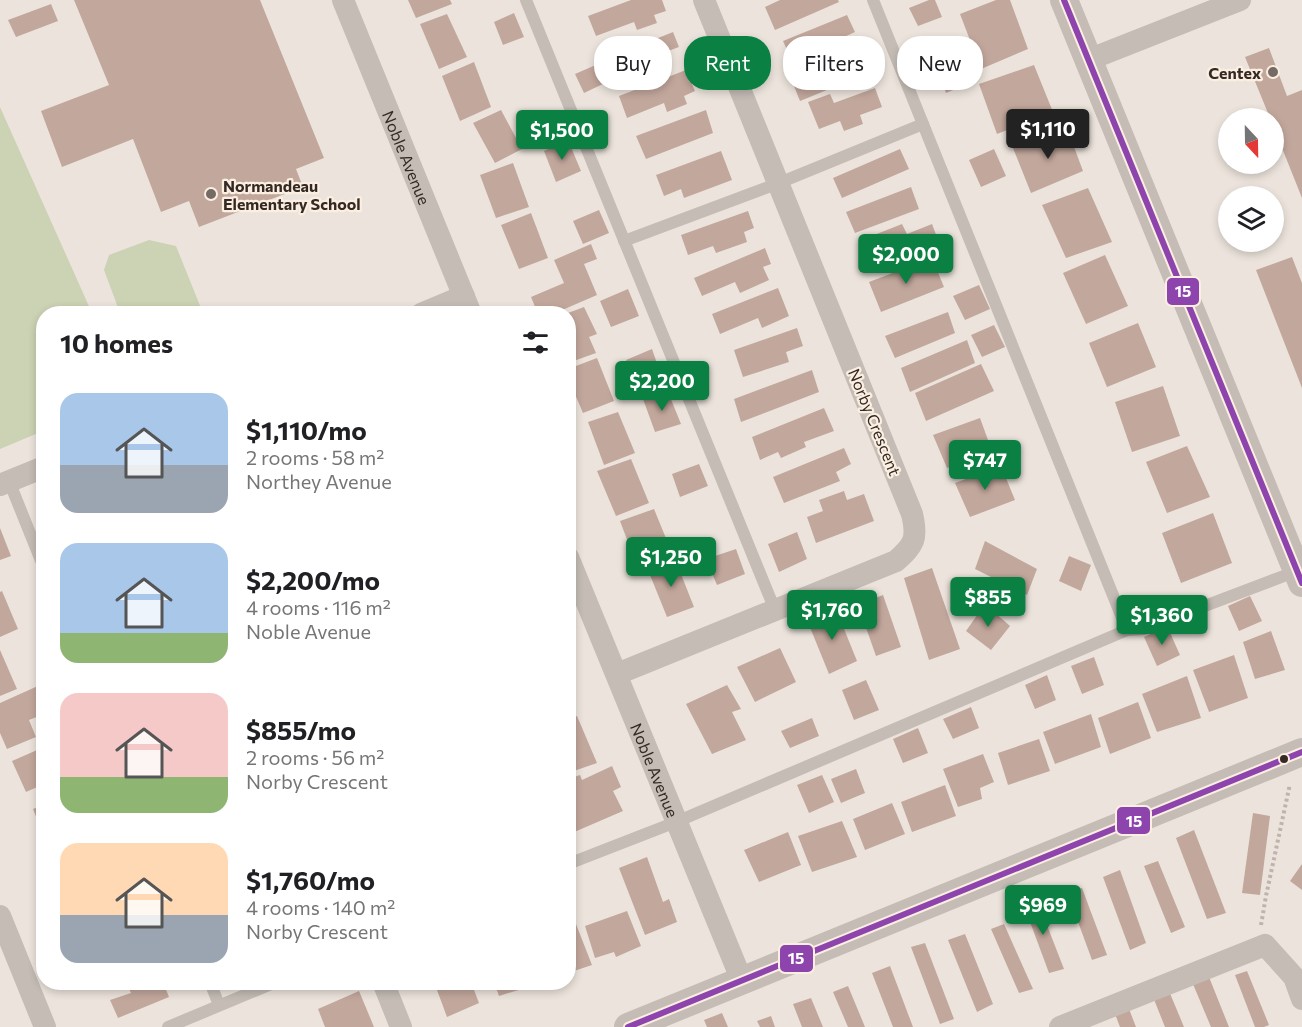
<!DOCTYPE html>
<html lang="en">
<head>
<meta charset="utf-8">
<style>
	:root { --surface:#fff; --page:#f6f6f6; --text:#202124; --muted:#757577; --accent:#0b8043 }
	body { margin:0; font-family:Commissioner,sans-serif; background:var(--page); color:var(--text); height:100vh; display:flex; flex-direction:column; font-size:22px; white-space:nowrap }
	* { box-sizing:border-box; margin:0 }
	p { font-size:20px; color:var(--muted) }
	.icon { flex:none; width:33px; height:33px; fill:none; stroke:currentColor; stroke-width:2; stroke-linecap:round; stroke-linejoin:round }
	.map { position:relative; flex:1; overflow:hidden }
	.drawer { position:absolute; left:36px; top:306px; width:540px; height:684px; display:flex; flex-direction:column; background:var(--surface); border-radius:24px; box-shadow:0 3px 9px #0003 }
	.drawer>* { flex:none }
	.hud { position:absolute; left:594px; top:36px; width:570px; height:54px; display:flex; gap:12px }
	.needle { width:39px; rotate:158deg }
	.tools { position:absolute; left:1218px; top:108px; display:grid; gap:12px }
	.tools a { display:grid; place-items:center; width:66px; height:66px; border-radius:50%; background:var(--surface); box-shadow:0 3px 9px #0003; font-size:30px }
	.price { position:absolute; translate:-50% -51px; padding:0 14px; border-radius:6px; background:var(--accent); color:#fff; font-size:20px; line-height:39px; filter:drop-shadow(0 2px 3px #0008) }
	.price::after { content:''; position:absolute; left:50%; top:36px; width:18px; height:14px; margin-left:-9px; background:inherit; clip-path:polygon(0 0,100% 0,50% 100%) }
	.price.current { background:#222; color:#fff }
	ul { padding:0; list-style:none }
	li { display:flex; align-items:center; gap:18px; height:150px; padding:0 24px }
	li span { display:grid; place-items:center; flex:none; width:168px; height:120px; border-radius:18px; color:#555 }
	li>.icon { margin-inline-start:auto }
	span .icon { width:72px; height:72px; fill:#fffc; stroke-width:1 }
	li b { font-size:26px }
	h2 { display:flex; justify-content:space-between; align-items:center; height:72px; padding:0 24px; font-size:26px }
	.tag { padding:0 21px; border-radius:24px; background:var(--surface); box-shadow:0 3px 9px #0003; font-size:21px; line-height:54px }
	.tag.current { background:var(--accent); color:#fff }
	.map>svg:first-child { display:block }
</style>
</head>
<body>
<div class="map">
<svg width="1302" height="1027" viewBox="0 0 1302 1027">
	<rect width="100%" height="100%" fill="#ece4dc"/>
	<g fill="#ccd2b4">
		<polygon points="0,107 92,313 44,314 43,431 0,449"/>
		<polygon points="149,240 176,246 203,313 120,313 104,270 109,255"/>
	</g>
	<g fill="#c2a79c">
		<polygon points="74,0 260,0 324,158 296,169 303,187 199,227 189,201 161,212 133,139 62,167 41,111 109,85"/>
		<polygon points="408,0 450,0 452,4 416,18"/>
		<polygon points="631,0 662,0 666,11 654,15 657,23 637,30 634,22 596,36 588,16"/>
		<polygon points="780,0 838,0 839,2 775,30 765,7"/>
		<polygon points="929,0 935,0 942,17 918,26 909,8"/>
		<polygon points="996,0 1010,0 1028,49 981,69 960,14"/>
		<polygon points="51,4 58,21 16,37 8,20"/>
		<polygon points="514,13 524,37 503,45 494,22"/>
		<polygon points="447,14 467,57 439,69 420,24"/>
		<polygon points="847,15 855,32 792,61 783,41"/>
		<polygon points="673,32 679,47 668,51 672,62 643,74 640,66 613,79 606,59"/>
		<polygon points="1269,48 1287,96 1302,90 1302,198 1274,128 1274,118 1270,118 1245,57"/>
		<polygon points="857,49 859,56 868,53 876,70 800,101 792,81 820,69 819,65"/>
		<polygon points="474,62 491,107 460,121 442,76"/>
		<polygon points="962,63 970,83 946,93 938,73"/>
		<polygon points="598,64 605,83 584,93 575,74"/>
		<polygon points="1034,65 1053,112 997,134 979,84"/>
		<polygon points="686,70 695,91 684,96 687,104 667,112 664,103 627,118 619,96"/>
		<polygon points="875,88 882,107 860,115 863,124 844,131 840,121 819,129 808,102 830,94 834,103"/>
		<polygon points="501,110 522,149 495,163 473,123"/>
		<polygon points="706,110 713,133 646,159 636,136"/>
		<polygon points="1067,128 1083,171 1031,193 1013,148"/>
		<polygon points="568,140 581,171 556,182 544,151"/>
		<polygon points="900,149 909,169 842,198 833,178"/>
		<polygon points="994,149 1006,176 981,187 969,160"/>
		<polygon points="721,151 732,180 684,198 681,189 664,196 656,175"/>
		<polygon points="513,163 529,207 496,218 480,175"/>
		<polygon points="911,187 919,209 855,233 846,212"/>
		<polygon points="1088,188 1112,242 1066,258 1042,205"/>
		<polygon points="599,210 609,233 583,244 573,221"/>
		<polygon points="748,211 754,228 744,232 747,242 716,253 713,246 688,255 681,235"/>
		<polygon points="531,213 548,258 519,269 501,225"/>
		<polygon points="902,224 907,234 932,224 940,245 871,272 859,241"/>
		<polygon points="591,244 597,259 584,264 597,295 553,314 538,314 531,297 564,283 554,260"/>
		<polygon points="765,248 771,264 763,267 769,280 740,293 735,282 702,296 694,278"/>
		<polygon points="1105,255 1128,306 1086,324 1063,273"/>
		<polygon points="1292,257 1302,283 1302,388 1256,270"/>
		<polygon points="932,258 944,287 881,312 869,282"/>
		<polygon points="979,285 990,309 965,320 953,296"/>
		<polygon points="778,288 789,316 762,328 758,318 720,334 712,314"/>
		<polygon points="628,289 639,316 611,327 600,301"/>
		<polygon points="584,307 597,334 589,337 596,353 568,363 568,313"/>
		<polygon points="948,312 955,333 895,358 885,336"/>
		<polygon points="1138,323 1156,367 1107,387 1089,343"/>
		<polygon points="994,325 1005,347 982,357 971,335"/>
		<polygon points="797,328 803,346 786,352 789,362 743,377 734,350"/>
		<polygon points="967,340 975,363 910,392 901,368"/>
		<polygon points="652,349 665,386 639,397 626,360"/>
		<polygon points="597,358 614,401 583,413 568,378 568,369"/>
		<polygon points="981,364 994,391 926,421 915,393"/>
		<polygon points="812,370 819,392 741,422 734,399"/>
		<polygon points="1163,386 1180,436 1132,452 1115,402"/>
		<polygon points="668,392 681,424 655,432 643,399"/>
		<polygon points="824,408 834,431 804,442 806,447 781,458 778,452 760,460 752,437"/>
		<polygon points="618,412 635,453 604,465 588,422"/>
		<polygon points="980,418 992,451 947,468 933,435"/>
		<polygon points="1187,446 1210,497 1167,513 1146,462"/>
		<polygon points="844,448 851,464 836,472 840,481 784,503 773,477"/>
		<polygon points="631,459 649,503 616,516 597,471"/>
		<polygon points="699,464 708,486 680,497 672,474"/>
		<polygon points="1001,466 1015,500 970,517 955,483"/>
		<polygon points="844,491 847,500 864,494 874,521 816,543 807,517 823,511 819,500"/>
		<polygon points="654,509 672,553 637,566 620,521"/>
		<polygon points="1213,513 1232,563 1181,583 1162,533"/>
		<polygon points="0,528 11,556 0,560"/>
		<polygon points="797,532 807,559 779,572 768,544"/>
		<polygon points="985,541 1037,569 1027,595 975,569"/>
		<polygon points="736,549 745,574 717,585 706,559"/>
		<polygon points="1069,556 1091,565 1081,591 1059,581"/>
		<polygon points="675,559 694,607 667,617 648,570"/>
		<polygon points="932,568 960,649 929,660 904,578"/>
		<polygon points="2,591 18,629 0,637 0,592"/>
		<polygon points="883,595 901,647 876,656 858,605"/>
		<polygon points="1250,596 1262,621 1239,631 1228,606"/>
		<polygon points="985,604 1010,626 991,650 966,631"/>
		<polygon points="836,609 857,661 829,674 807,620"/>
		<polygon points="1167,626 1180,655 1157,666 1144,637"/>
		<polygon points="1271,631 1285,670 1255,679 1243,642"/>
		<polygon points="780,648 796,682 755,702 737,667"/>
		<polygon points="0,650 17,689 0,696"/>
		<polygon points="1234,655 1248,698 1209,712 1193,670"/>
		<polygon points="1094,657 1104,685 1082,694 1071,666"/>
		<polygon points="1047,675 1056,700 1035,709 1025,685"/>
		<polygon points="1187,676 1201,718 1157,732 1142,694"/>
		<polygon points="866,680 879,710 854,720 842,690"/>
		<polygon points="40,685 44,694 44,714 29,720 36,737 7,749 0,733 0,703"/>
		<polygon points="727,685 741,709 732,712 746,740 712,754 686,704"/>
		<polygon points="1138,702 1151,738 1110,754 1098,718"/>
		<polygon points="971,707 979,728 953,739 943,719"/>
		<polygon points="1091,714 1101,747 1055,764 1043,732"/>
		<polygon points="577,716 597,763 568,773 568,719"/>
		<polygon points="812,718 819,736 790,748 781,731"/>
		<polygon points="918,728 928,753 903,763 893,739"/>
		<polygon points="1039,739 1050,771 1008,785 998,753"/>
		<polygon points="44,747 44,784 26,792 12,761"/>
		<polygon points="983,754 994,782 980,788 982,799 958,807 943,769"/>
		<polygon points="612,766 621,787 613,791 623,811 572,833 568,823 568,779 580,775 582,780"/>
		<polygon points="856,769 865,793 841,803 831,779"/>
		<polygon points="822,775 834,802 809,813 797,785"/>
		<polygon points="945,785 956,816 912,832 901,802"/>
		<polygon points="892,803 905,834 865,850 853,819"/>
		<polygon points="43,805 43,834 33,809"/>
		<polygon points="1253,813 1270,816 1260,895 1242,893"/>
		<polygon points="842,821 857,857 812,872 798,836"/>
		<polygon points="1194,830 1226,913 1207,919 1176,838"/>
		<polygon points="788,832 801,865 759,882 744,850"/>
		<polygon points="647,857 663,902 669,899 677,922 645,935 619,868"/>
		<polygon points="1158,861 1185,927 1171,933 1144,866"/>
		<polygon points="1302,864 1302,890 1290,881"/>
		<polygon points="1120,870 1146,943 1130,950 1103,877"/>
		<polygon points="1082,888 1107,955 1092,960 1067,892"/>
		<polygon points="1036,897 1064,969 1049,973 1023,903"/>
		<polygon points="627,911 641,946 616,957 614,952 595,958 585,926"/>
		<polygon points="574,919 592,965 571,972 568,967 568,921"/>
		<polygon points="1004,924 1033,989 1019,993 991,929"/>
		<polygon points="965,934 993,1004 977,1012 948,940"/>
		<polygon points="925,943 954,1019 940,1024 911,947"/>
		<polygon points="890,966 913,1027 893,1027 872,973"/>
		<polygon points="1247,971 1269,1025 1264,1027 1255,1027 1235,975"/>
		<polygon points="1207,972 1229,1027 1211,1027 1190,977"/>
		<polygon points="126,982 163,982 169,997 118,1018 110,1000 131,993"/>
		<polygon points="434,982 471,982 479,1003 447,1017"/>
		<polygon points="494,982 522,982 525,988 499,996"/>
		<polygon points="848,986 865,1027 848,1027 833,992"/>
		<polygon points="359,991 374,1027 325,1027 318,1009"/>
		<polygon points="1169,991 1184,1027 1165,1027 1153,997"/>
		<polygon points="811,998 823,1027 802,1027 793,1004"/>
		<polygon points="1129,1009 1136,1027 1120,1027 1115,1014"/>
		<polygon points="722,1013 728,1027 707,1027 704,1020"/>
		<polygon points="771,1016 775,1027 760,1027 757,1021"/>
	</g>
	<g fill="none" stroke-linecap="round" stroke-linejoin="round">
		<polyline stroke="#bdb5ad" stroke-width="4" stroke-dasharray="3 3" stroke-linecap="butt" points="1261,925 1266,896 1290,784"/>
		<g stroke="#c4bcb5" stroke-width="12">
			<polyline points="526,0 775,610"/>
			<polyline points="873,0 1127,630"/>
			<polyline points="624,241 779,183 923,124"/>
			<polyline points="9,481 44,568"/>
			<polyline points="568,864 676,822 1127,630 1144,629 1297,571"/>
			<polyline points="210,982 219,1005"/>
			<polyline points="168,1027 276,982"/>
		</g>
		<g stroke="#c4bcb5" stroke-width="22">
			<path id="s1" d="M343 0 471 314"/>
			<polyline points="1088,60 1240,0"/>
			<polyline points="421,314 464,296"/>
			<polyline points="0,485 44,467"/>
			<path id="s2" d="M568 557 742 981"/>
			<path d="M617 674 896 561C914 545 918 539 912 514L704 0"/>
			<polyline points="0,916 45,1027"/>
			<polyline points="383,982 401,1027"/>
			<polyline points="1060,1027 1265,945 1294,977 1302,999"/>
		</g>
		<g stroke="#c4bcb5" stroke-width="28">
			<polyline points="1064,0 1302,583"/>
			<polyline points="628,1027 1302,752"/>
		</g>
		<g stroke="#fbefe1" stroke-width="10">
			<g id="bus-1">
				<polyline points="1064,0 1302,583"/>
				<polyline points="628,1027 1302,752"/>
			</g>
		</g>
		<use href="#bus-1" stroke="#8e44ad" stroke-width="6"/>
	</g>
	<g fill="#756a64" stroke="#fbefe1" stroke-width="2">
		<circle cx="1273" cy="72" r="6"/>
		<circle cx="211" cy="194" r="6"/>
	</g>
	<circle fill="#352924" stroke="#fbefe1" stroke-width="2" cx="1284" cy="759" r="5"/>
	<g text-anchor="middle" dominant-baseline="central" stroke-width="4.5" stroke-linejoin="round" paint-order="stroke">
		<g font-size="16" font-weight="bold" fill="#352924" stroke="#fbefe1" text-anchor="end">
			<text x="1261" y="72">Centex</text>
			<text x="223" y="185" text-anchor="start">Normandeau<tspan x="223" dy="18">Elementary School</tspan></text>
		</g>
		<g font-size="16" fill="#352924" stroke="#fbefe1">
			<text stroke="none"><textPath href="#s1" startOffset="170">Noble Avenue</textPath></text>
			<text transform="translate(875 422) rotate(68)">Norby Crescent</text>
			<text stroke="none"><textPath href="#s2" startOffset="230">Noble Avenue</textPath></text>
		</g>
	</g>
	<g stroke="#fbefe1" stroke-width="2">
		<rect x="1166" y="277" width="34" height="29" rx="6" fill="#8e44ad"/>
		<rect x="1116" y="806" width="35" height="29" rx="6" fill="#8e44ad"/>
		<rect x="779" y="944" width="35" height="29" rx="6" fill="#8e44ad"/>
	</g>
	<g font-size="16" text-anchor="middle" font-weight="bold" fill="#fff">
		<text x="1183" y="297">15</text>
		<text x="1134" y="827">15</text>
		<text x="796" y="964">15</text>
	</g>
</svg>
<div class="tools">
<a><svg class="needle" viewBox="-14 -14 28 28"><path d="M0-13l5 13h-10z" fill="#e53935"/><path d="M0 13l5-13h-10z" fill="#757577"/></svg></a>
<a><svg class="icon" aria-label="layers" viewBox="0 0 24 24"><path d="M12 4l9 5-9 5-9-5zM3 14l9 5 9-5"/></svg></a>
</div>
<b class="price current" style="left:1048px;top:160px">$1,110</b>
<b class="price" style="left:562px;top:161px">$1,500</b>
<b class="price" style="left:906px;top:285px">$2,000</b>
<b class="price" style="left:662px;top:412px">$2,200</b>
<b class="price" style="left:985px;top:491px">$747</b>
<b class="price" style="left:671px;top:588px">$1,250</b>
<b class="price" style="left:988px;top:628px">$855</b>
<b class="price" style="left:832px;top:641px">$1,760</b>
<b class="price" style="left:1162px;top:646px">$1,360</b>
<b class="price" style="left:1043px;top:936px">$969</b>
<div class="hud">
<a class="tag">Buy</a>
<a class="tag current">Rent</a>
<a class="tag">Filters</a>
<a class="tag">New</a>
</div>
<section class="drawer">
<h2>10 homes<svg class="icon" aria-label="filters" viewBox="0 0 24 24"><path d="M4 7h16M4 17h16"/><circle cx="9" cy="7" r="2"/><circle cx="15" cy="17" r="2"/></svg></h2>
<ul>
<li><span style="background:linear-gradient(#a9c7e8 60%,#9aa5b1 0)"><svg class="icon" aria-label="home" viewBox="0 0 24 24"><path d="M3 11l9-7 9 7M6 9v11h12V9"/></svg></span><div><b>$1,110/mo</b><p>2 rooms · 58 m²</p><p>Northey Avenue</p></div></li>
<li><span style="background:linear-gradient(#a9c7e8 75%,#8fb573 0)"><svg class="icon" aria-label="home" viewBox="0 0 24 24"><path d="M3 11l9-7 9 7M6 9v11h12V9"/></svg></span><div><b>$2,200/mo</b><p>4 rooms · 116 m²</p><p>Noble Avenue</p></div></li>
<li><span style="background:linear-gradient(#f6c9c9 70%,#8fb573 0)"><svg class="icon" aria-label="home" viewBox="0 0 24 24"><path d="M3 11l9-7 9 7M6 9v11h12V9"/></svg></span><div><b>$855/mo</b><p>2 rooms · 56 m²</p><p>Norby Crescent</p></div></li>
<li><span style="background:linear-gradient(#ffd9b3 60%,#9aa5b1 0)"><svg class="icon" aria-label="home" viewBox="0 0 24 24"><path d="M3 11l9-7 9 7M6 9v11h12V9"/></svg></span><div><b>$1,760/mo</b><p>4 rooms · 140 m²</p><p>Norby Crescent</p></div></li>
</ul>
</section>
</div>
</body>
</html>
